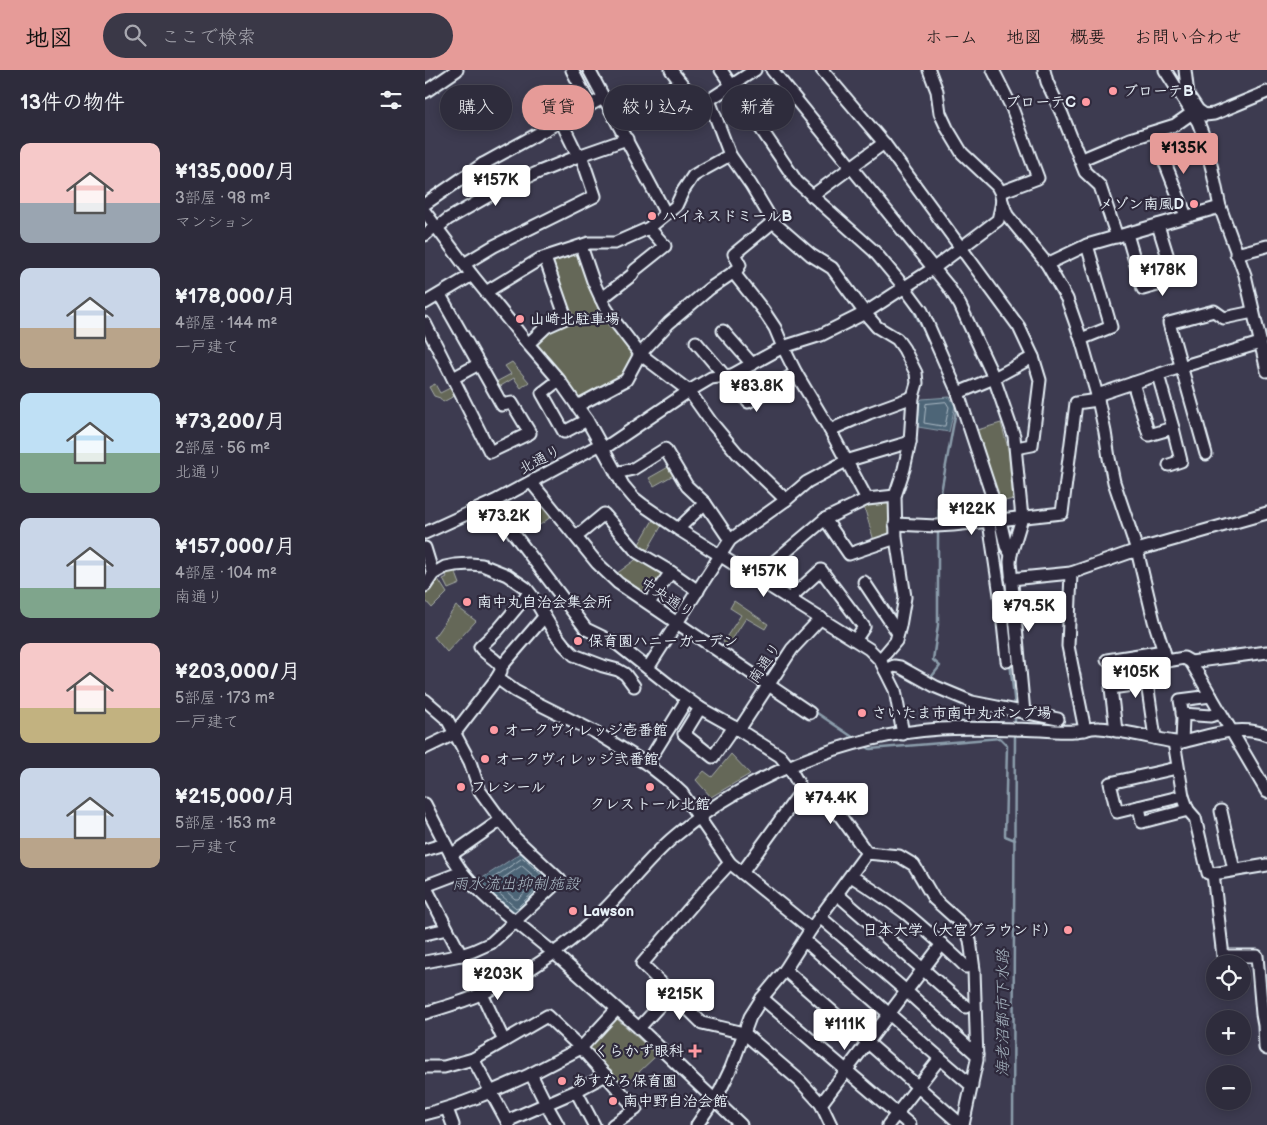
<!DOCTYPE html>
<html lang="ja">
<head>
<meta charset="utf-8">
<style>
	:root { --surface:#2e2c3c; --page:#3a3847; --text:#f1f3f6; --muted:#a7a7af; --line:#494856; --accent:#e69b98 }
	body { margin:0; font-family:"Balsamiq Sans","Klee One",sans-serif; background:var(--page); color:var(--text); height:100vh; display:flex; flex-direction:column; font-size:19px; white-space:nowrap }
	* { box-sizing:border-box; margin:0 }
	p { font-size:16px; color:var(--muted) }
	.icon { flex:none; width:28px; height:28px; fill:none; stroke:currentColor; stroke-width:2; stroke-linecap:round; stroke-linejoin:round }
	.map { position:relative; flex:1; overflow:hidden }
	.details { display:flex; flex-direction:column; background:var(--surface); width:425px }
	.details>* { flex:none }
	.banner { position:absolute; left:15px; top:15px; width:475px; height:45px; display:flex; gap:10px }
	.controls { position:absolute; left:781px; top:885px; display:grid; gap:10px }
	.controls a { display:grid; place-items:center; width:45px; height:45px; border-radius:50%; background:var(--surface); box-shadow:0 2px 12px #0003,0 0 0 1px var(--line); font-size:25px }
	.price { position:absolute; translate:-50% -42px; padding:0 11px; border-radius:5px; background:#fff; color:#222; font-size:16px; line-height:32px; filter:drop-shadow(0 1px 2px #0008) }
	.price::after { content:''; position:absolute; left:50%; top:30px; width:15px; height:11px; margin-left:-8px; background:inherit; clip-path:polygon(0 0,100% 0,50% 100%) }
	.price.selected { background:var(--accent); color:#111 }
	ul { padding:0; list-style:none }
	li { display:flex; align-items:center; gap:15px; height:125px; padding:0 20px }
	li span { display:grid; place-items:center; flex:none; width:140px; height:100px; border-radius:10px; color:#555 }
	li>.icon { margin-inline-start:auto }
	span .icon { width:60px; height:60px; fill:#fffc; stroke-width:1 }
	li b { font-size:21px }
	h2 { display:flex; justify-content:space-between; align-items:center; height:60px; padding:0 20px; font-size:21px }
	.chip { padding:0 18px; border-radius:22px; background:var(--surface); box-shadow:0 2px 12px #0003,0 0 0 1px var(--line); font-size:18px; line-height:45px }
	.chip.selected { background:var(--accent); color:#111 }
	header { display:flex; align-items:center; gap:30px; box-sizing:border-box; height:70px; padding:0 25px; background:var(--accent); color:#111 }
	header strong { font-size:24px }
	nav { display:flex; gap:28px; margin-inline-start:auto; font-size:18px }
	.search { width:350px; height:45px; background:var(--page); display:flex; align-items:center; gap:12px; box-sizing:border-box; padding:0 18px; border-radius:28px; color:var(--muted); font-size:19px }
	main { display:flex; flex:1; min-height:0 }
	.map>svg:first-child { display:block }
</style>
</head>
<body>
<header>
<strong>地図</strong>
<div class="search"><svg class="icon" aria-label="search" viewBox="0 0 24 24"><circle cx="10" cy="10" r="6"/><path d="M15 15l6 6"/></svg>ここで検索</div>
<nav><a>ホーム</a><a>地図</a><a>概要</a><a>お問い合わせ</a></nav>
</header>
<main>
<section class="details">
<h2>13件の物件<svg class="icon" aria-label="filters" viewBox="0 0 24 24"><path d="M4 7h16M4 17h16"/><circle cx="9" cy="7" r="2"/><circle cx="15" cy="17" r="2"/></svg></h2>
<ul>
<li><span style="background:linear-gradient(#f6c9c9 60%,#9aa5b1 0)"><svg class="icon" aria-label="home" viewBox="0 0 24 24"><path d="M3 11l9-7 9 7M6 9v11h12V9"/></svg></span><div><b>¥135,000/月</b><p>3部屋 · 98 m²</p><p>マンション</p></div></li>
<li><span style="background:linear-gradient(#c9d6e8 60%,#b9a48a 0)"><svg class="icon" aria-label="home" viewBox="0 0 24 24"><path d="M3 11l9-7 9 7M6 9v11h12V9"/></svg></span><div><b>¥178,000/月</b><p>4部屋 · 144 m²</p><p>一戸建て</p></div></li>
<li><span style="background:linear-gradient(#bfe0f5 60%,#7fa58c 0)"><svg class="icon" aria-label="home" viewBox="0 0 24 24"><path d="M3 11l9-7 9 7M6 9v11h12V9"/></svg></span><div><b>¥73,200/月</b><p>2部屋 · 56 m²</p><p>北通り</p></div></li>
<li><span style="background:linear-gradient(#c9d6e8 70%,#7fa58c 0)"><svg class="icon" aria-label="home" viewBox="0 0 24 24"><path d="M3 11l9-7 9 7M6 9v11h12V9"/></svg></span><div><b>¥157,000/月</b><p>4部屋 · 104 m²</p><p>南通り</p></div></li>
<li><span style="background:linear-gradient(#f6c9c9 65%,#c2b280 0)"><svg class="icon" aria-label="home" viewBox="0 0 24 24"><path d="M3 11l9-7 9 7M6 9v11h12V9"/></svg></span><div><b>¥203,000/月</b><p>5部屋 · 173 m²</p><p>一戸建て</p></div></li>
<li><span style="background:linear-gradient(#c9d6e8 70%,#b9a48a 0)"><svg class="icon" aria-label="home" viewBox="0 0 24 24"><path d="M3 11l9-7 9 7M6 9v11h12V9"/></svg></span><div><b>¥215,000/月</b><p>5部屋 · 153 m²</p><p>一戸建て</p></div></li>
</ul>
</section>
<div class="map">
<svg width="842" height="1055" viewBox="0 0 842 1055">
	<rect width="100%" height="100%" fill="#3d3b50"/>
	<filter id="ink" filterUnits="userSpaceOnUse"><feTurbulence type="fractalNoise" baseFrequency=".02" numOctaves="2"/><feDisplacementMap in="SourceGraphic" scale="10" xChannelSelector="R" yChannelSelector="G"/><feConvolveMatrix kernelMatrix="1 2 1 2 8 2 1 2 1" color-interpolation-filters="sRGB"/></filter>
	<g filter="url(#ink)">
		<g fill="#656859" stroke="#a6aca8">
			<polygon points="154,181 213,283 199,307 153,329 108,273 122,259 143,249 122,191"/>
			<polygon points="87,292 104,312 96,318 89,308 74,317 71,312 86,304 80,296"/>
			<polygon points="10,314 15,323 29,316 33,324 18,332 15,328 9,326 4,317"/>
			<polygon points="576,353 583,378 588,429 572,433 549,361"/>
			<polygon points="247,395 252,403 229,416 224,408"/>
			<polygon points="465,431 468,463 449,471 438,433"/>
			<polygon points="121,437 127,446 115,455 107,445 118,438"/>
			<polygon points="228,450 237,455 219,486 210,481"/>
			<polygon points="213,488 239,504 224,525 191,504"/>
			<polygon points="29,498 35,514 23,519 18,509 22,507 19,501"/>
			<polygon points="11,506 22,523 7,538 0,530 0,520"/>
			<polygon points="309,531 343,554 340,559 321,548 303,576 298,572 316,545 305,538"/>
			<polygon points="31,536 51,551 22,582 9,567"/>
			<polygon points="306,684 325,704 286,727 271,710 279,701 287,707"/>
			<polygon points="188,949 192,949 232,985 214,1002 215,1004 200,1018 162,980 163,977"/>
		</g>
		<g fill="#4d6577" stroke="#8b9dab">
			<polygon points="525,327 530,336 524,362 493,357 495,331 497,329"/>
			<polygon points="99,781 129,810 91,846 53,811"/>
		</g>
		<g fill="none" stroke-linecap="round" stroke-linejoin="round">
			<g stroke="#aab9c4" stroke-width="1">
				<polygon points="521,332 524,337 520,356 517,356 499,353 501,334"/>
				<polygon points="98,788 120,808 121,810 93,837 91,838 63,814 63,812"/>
				<polygon points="97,796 111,808 112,811 93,829 90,829 74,815 73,812"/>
			</g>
			<g stroke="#8b9dab" stroke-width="2.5">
				<polyline points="326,54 333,64"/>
				<polyline points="485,234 503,269"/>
				<polyline points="547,384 551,395"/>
				<polyline points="513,453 514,433 532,335"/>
				<polyline points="585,592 590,636"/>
				<polyline points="504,610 515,596 508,590 513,555 513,458"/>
				<polyline points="389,641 432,670"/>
				<polyline points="590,656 590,644"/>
				<polyline points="438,675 445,679 575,668 582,675 580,766 590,770"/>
				<polyline points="588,1055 590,662"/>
			</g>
			<g stroke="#e8f1f8" stroke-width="15">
				<g id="minor">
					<polyline points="147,0 165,35"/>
					<polyline points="164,0 241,144"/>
					<path d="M246 0C252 8 267 28 276 31 280 32 280 31 284 30L330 0"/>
					<polyline points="296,0 372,112 449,181 480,218 497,241 533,323 575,450 581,476 586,484"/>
					<polyline points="347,0 523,216 535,235 569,308 589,366 597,448 586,484 585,492 599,643"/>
					<polyline points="397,0 459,73 594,257 608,287 615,310 607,375 591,378"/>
					<polyline points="568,0 587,38 613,108 576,122"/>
					<polyline points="619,0 622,12 637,44 660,102 675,116 692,167"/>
					<polyline points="740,0 773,52 778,65 787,99 795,137 820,205 842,301"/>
					<polyline points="760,0 763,25 773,40 780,45 789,44 842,22"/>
					<polyline points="0,22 32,0"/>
					<polyline points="189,46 256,13"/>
					<polyline points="136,51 153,86"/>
					<polyline points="655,90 705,69 750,55 767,43"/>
					<polyline points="72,121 114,102 156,85"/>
					<polyline points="387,126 459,73"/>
					<polyline points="577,131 582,145 622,194 642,229 656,269 672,325 680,362 684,388 689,412 712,480 729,551 742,591 759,588 766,592 842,722"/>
					<polyline points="0,134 58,94 178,28"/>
					<polyline points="0,142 47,205 103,274 134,310 162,350 198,415 209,428 218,435 253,459 444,579 455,590 470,620 478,664"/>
					<polyline points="761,146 739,90 781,75"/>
					<polyline points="348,152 386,185 407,198 440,243 452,257 472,269 479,279 491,303 492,313 488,327 485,372 479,399 470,426 471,468 480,527 475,556 471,571 455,590"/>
					<polyline points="12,158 23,149 72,121 58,94"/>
					<polyline points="702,164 718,219 750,210 733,155"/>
					<polyline points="0,165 10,156"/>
					<polyline points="156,176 168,211 179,235 188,249 215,284 264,321 286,352 312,383 361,430"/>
					<polyline points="811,184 842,176"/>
					<polyline points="39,194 69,176 170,126 156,85 202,69"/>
					<polyline points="622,194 662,175 795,137"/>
					<path d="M308 202 338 240 350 258 358 277 396 265 440 243 509 198 573 150C576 136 580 128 572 116L537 83 522 58 515 43 512 21 504 0"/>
					<polyline points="61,222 115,189 164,173 190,173 224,158 251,136 258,121 268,106 278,100 305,85"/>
					<polyline points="176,229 207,205 210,200 240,176 224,158"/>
					<polyline points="0,233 47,205"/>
					<polyline points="0,253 65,382 105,363 87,333 77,335 15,225"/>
					<polyline points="298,261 327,294"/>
					<polyline points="656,269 686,257 662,175"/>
					<polyline points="271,272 299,305"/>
					<polyline points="103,274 121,257 141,248 120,188"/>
					<polyline points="307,305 323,332 371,303"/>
					<polyline points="28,308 54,294"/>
					<polyline points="134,310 117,323 139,362 162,350"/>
					<polyline points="708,313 724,365 748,358 733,305"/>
					<polyline points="533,323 569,308 608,287"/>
					<polyline points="672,325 756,297 835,273"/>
					<polyline points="152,336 201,310 215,284 244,253 284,219 312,200 315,195 309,184 348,152 326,115 305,85 284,30"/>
					<polyline points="178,379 264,321 286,308 307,305 358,277 371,303 405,360"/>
					<polyline points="781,384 744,253 789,241 799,248 828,242"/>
					<polyline points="744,395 756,391 748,358"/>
					<polyline points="191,403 208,399 240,379 262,416 280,433 305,470"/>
					<polyline points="106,412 172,493 193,513 385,643"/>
					<polyline points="442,429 405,360 444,343 488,327"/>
					<polyline points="68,432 86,460 161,559 192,574 253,622 275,638 309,657 355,686 364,697 377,720 317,803"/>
					<polyline points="400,449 424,484 471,468"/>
					<polyline points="564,452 575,525 582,591"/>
					<polyline points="470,454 511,456 528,455 637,443 651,333 673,330"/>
					<polyline points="253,459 280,433"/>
					<polyline points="0,463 68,432 176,374"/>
					<polyline points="156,463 179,444 212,482 246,502 273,521"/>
					<polyline points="0,478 8,504"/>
					<polyline points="646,503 643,576 660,660"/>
					<polyline points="331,507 400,449 442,429 470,426"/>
					<polyline points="586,509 646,503 712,480 842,443"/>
					<polyline points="439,512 473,563"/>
					<polyline points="0,516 8,504 20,497 30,495 45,494 57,495 82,505 101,518 108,527 129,562 139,575 149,585 178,596 193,600 200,604 209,616"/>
					<polyline points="365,528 396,500 439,557 431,569"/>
					<polyline points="226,530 246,502"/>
					<polyline points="682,590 739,581"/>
					<polyline points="766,592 842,582"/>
					<path d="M76 597C71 588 60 585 55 577L73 560 104 523"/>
					<polyline points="223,598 305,470 361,430 382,412 421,391 485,372"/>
					<polyline points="460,600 469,596 475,597 511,617 547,632 633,649"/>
					<polyline points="72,608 90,621 114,634 170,662 222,694 245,712 257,723 305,793 386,859"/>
					<polyline points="0,630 22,649 45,692 55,721 76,750 90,768 135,810 66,873 48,881 36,885 0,892"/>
					<polyline points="275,638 259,664 288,687 309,657"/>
					<polyline points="757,644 786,646 795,643"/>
					<polyline points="314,660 367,579 396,548"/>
					<polyline points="691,661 686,618 722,613 730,668"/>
					<polyline points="749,672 758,726 763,740 770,748 783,803 788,804 842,795"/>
					<polyline points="757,672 758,647 755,630 786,626"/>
					<polyline points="0,678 29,664 72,608 76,601 76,597 119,547"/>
					<polyline points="222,694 262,629"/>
					<polyline points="752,698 685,713 692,742 758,726"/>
					<polyline points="377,720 400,732 413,743 442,783"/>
					<polyline points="0,734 26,785 37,802 50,817 66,832 129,883 214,958 316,1055"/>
					<polyline points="714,737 717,752 763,740"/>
					<polyline points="796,741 809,800"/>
					<polyline points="0,780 20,774"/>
					<polyline points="26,785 76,750"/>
					<polyline points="305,793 281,819 217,894 277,953 319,963 375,1011 396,1034 406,1055"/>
					<polyline points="788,804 798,886 832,886 837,944 839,955 840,978 842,979"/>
					<path d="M426 806C445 818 465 831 483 845 503 862 523 879 541 897"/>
					<polyline points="0,816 36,885"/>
					<polyline points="0,816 37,802"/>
					<polyline points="412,824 541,937"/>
					<polyline points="395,847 481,921 552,985"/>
					<polyline points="0,864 22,859"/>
					<polyline points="379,870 547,1016"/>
					<polyline points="360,900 532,1051"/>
					<polyline points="57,924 79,971"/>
					<polyline points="337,928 485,1055"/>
					<path d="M0 943C19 937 38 932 56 924 98 907 138 879 171 848 199 822 221 790 250 766 321 706 422 665 515 659 548 657 582 659 616 660 627 661 638 662 649 661 658 661 666 657 674 658 682 658 691 661 699 662 716 665 732 669 749 672H757C784 666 815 654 842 665"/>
					<polyline points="214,958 246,923"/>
					<polyline points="48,989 84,1055"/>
					<polyline points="0,997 19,997 48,989 122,946 156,978 211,1039 188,1055"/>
					<polyline points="106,1004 156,978 192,939"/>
					<polyline points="151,1021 181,1005"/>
					<polyline points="396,1034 517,874"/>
					<polyline points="22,1039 28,1055"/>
					<path d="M0 1044C37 1035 71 1020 106 1004L121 1034 151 1021 169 1055"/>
					<polyline points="82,1051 121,1034 133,1055"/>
					<polyline points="272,1055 295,1021 306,998 325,947 337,928 360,900 386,859 442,783 474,786 489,795 509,829 539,856 545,870 549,900 552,990 538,1055"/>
					<polyline points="463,1055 515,988"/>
				</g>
			</g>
			<use href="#minor" stroke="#2f2a3d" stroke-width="11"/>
		</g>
	</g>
	<g fill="#ff9aa2" stroke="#2f2a3d" stroke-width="2">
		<circle cx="688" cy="21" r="5"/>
		<circle cx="661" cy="32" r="5"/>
		<circle cx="769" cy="134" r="5"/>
		<circle cx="227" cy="146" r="5"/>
		<circle cx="95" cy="249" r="5"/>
		<circle cx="42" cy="532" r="5"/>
		<circle cx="153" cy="571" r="5"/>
		<circle cx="437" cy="643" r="5"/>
		<circle cx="69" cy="660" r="5"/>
		<circle cx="60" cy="689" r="5"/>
		<circle cx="36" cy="717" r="5"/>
		<circle cx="225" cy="717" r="5"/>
		<circle cx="148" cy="841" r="5"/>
		<circle cx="643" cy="860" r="5"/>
		<path d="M267.5 973.5h5v5h5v5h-5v5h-5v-5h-5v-5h5z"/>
		<circle cx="137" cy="1011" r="5"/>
		<circle cx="188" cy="1031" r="5"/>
	</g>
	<g text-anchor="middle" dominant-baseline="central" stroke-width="4.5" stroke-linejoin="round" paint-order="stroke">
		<g font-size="15" font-weight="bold" fill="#e8f1f8" stroke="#2f2a3d" text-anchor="start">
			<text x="698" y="21">ブローテB</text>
			<text x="651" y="32" text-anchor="end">ブローテC</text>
			<text x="759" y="134" text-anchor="end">メゾン南風D</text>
			<text x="237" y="146">ハイネスドミールB</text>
			<text x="105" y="249">山崎北駐車場</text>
			<text x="52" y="532">南中丸自治会集会所</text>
			<text x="163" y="571">保育園ハニーガーデン</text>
			<text x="447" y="643">さいたま市南中丸ポンプ場</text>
			<text x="79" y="660">オークヴィレッジ壱番館</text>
			<text x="70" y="689">オークヴィレッジ弐番館</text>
			<text x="46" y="717">フレシール</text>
			<text x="225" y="734" text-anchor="middle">クレストール北館</text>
			<text x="158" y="841">Lawson</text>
			<text x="633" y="860" text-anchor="end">日本大学（大宮グラウンド）</text>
			<text x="259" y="981" text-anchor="end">くらかず眼科</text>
			<text x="147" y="1011">あすなろ保育園</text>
			<text x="198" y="1031">南中野自治会館</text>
		</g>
		<g font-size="15" fill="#e8f1f8" stroke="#2f2a3d">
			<text transform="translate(115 390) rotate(-28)">北通り</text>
			<text transform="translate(242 528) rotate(34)">中央通り</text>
			<text transform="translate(340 593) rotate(-56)">南通り</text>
		</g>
		<g font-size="16" font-style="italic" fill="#aab9c4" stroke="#2f2a3d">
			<text x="91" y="814">雨水流出抑制施設</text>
			<text transform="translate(578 943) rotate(-90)">海老沼都市下水路</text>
		</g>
	</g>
</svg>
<div class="controls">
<a><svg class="icon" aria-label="locate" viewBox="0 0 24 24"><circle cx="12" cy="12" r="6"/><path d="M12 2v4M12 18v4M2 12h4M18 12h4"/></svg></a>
<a>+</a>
<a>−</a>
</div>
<b class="price selected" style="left:759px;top:105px">¥135K</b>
<b class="price" style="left:71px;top:137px">¥157K</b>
<b class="price" style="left:738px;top:227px">¥178K</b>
<b class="price" style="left:332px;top:343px">¥83.8K</b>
<b class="price" style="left:547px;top:466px">¥122K</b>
<b class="price" style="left:79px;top:473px">¥73.2K</b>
<b class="price" style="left:339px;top:528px">¥157K</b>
<b class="price" style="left:604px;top:563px">¥79.5K</b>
<b class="price" style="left:711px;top:629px">¥105K</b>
<b class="price" style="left:406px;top:755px">¥74.4K</b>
<b class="price" style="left:73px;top:931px">¥203K</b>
<b class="price" style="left:255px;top:951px">¥215K</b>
<b class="price" style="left:420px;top:981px">¥111K</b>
<div class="banner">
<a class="chip">購入</a>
<a class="chip selected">賃貸</a>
<a class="chip">絞り込み</a>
<a class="chip">新着</a>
</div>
</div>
</main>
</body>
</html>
